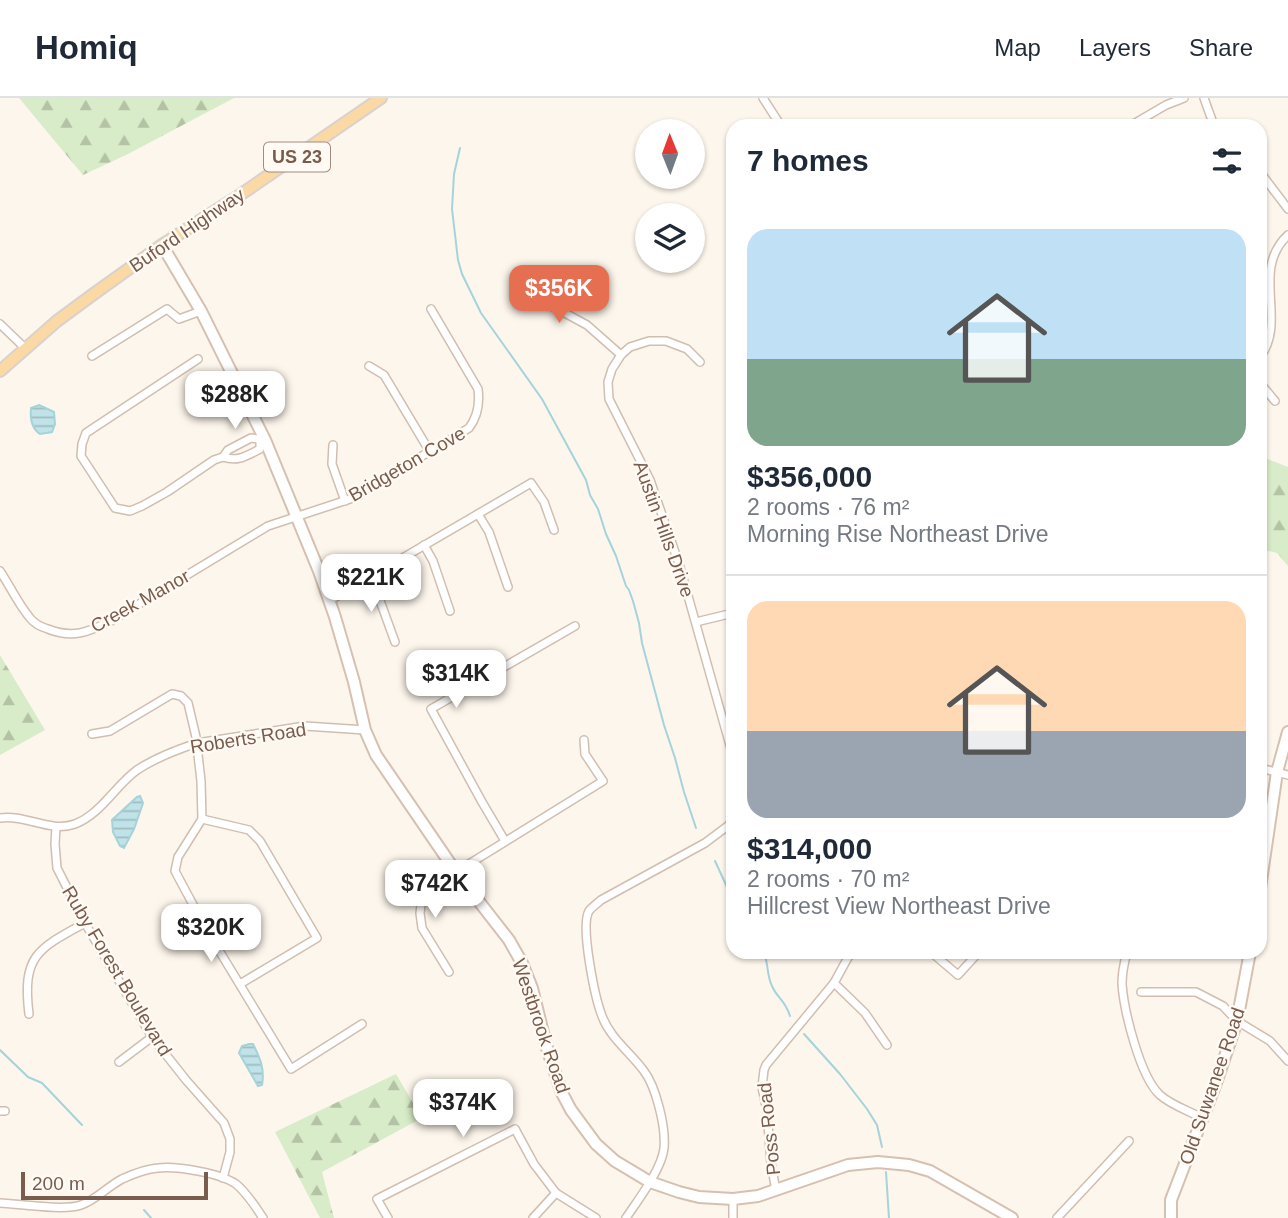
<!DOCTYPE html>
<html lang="en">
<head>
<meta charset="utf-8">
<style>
	:root { --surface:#fff; --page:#f2f2f3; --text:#1f2937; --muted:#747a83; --line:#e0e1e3; --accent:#e76f51 }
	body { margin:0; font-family:Arial,sans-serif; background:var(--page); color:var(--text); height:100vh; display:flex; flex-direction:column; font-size:26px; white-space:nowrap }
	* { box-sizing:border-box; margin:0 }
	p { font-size:23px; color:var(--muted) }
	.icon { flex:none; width:38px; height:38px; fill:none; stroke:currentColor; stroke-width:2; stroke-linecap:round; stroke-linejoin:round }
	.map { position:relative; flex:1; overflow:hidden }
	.details { position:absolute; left:726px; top:21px; width:541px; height:840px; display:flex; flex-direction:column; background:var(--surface); border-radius:21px; box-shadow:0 2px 5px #0004 }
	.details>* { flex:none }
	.needle { width:46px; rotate:359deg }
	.buttons { position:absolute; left:635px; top:21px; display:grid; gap:14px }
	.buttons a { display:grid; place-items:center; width:70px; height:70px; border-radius:50%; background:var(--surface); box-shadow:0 2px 5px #0004; font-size:35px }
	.scale { position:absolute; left:21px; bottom:18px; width:187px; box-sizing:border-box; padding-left:7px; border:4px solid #7a5c4d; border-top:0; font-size:19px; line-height:24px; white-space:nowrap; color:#7a5c4d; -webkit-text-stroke:5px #fffaf3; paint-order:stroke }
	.price { position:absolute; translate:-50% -60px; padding:0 16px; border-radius:14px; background:#fff; color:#222; font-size:23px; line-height:46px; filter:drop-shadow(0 2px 4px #0008) }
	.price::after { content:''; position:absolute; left:50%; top:42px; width:21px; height:16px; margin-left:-10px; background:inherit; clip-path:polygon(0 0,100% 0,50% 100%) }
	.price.selected { background:var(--accent); color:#fff }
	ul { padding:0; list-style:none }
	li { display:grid; align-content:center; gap:14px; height:371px; padding:0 21px }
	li+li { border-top:2px solid var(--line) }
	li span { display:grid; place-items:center; height:217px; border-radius:21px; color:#555 }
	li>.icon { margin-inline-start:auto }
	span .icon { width:126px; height:126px; fill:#fffc; stroke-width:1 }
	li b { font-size:30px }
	h2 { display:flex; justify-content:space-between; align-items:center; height:84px; padding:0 21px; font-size:30px }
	header { display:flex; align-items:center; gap:42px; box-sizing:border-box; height:98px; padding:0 35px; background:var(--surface); border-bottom:2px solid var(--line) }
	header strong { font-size:33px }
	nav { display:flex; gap:38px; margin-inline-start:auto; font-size:24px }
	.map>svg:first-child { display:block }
</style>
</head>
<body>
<header>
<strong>Homiq</strong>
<nav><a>Map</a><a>Layers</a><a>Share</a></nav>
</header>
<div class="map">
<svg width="1288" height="1120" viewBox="0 0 1288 1120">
	<defs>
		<pattern id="forest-firs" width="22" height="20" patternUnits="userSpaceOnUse" patternTransform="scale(1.75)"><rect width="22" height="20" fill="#d8ecc9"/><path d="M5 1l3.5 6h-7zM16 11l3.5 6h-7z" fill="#b4c2a5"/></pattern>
		<pattern id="water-rules" width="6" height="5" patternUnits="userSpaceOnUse" patternTransform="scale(1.75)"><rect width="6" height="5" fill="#bfe3e8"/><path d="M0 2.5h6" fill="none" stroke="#a0bbbe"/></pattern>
	</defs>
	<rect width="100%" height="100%" fill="#fdf6ec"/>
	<g fill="url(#forest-firs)">
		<polygon points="19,0 234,0 128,56 83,77"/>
		<polygon points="1260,358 1288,369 1288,468 1277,455 1260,451"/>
		<polygon points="0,557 45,632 0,657"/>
		<polygon points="396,976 422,1020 322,1074 334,1120 320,1120 275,1034"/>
	</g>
	<g fill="url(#water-rules)" stroke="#a5d3da" stroke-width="2">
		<path d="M39 307 54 314 55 326 52 334 40 336C31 330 30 320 31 310Z"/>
		<polygon points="140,698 143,705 134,731 124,750 120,748 113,734 112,722 137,699"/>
		<path d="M249 946H253C260 960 265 971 262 987L258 988 239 955 242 948Z"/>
	</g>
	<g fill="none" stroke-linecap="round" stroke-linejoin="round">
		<g stroke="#a5d3da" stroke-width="2">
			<polyline points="460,50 454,76 452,111 458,162 462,176 481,215 542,301 586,382 590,397 598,411 606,436 616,458 626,488 629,492 633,503 639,525 642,545 664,627 675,660 684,694 696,730"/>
			<polyline points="715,763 733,802"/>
			<path d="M764 854C768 864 767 879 772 888 777 900 785 902 790 918"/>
			<polyline points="804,936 840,976 867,1011 877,1027 882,1049"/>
			<polyline points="0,952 28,979 42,985 82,1027"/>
			<polyline points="886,1074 889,1120"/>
			<polyline points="144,1112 151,1120"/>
		</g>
		<g stroke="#d1beb0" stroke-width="10">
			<g id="street">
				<polyline points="763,0 781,28"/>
				<polyline points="1204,0 1213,25 1216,28"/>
				<polyline points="1130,28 1166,7 1184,0"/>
				<polyline points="1260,74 1288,111"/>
				<polyline points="521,176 539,201 587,227 621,257"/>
				<polyline points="0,226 25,250"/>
				<polyline points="92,258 167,211 179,221 201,213"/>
				<path d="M1260 259C1288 223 1250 172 1288 137"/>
				<polyline points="198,261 86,335 82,346 81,358 115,410 130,413 142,408 167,394 214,362 223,359 228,352 251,340 265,342"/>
				<polyline points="700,264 687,251 666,243 649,243 630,249 621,257 612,271 608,284 609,301 650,382 679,466 733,658"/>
				<polyline points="369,268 384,277 430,354"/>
				<polyline points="1260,285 1275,303"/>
				<polyline points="333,347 332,366 345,403"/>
				<path d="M223 359C238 364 246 358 260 351V342"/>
				<polyline points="478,416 489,434 508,489"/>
				<polyline points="424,447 433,463 450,513"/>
				<path d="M0 473C10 488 18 506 30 520 34 525 41 529 48 531 73 541 88 534 111 523L268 428 350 401 469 330C478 318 480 306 478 291L431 211"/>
				<polyline points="371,478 395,544"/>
				<polyline points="329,503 531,385 544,404 554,432"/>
				<polyline points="696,524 733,515"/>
				<polyline points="92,636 110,633 172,596 181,598 188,605 196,639 201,683 202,721 178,759 175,773 206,831 291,971 362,926"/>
				<polyline points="1260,670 1288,677"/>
				<path d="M0 720C25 716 50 735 75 726 101 716 115 688 137 672 152 662 179 651 197 645L305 628 365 632"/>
				<polyline points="202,721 249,732 260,743 317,840 240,886"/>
				<polyline points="56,729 55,746 57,770 85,825 152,939 186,982 224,1025 230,1041 230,1054 223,1080"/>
				<polyline points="505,743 482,704 431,611 575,528"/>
				<polyline points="931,854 958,877 979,854"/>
				<path d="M1127 854C1124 865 1122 875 1122 886 1124 913 1140 979 1160 997 1171 1007 1189 1013 1202 1020"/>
				<polyline points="449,874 422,830 420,815 421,807 428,796 456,774 603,683 585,656 584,642"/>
				<polyline points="834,885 865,915 887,947"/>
				<polyline points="1141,894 1196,894 1223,908 1237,923 1270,943 1288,963"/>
				<path d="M29 916C22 858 37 851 85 825"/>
				<polyline points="119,964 152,939"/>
				<polyline points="0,1013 5,1013"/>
				<polyline points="776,1093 771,1065 767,1013 762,989 764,972 766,967 834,885 851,854"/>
				<path d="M0 1105C19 1106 64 1113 81 1107 96 1102 107 1089 122 1081 133 1076 145 1071 158 1070 177 1068 220 1075 236 1086 247 1095 255 1108 263 1120"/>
				<polyline points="388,1120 377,1101 515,1031 534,1066 556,1095 596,1120"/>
				<polyline points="533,1120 556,1095"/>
				<path d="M626 1120C638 1102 662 1071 664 1050 666 1029 656 989 644 973 630 954 610 940 602 918 595 900 580 828 589 813 592 809 598 805 601 802L705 745 729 727 733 720"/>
				<polyline points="733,1120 733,1101"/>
				<polyline points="1057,1120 1129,1043"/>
			</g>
		</g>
		<g stroke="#d6c0b0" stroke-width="14">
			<g id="secondary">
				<polyline points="162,147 201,213 265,342 319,473 335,519 354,584 365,632 376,657 456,774 509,842 522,865 532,890 546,947 562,995 571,1012 596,1046 615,1063 650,1084 679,1094 699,1099 733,1101 758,1098 848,1067 878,1064 909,1067 930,1073 1012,1120"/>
				<polyline points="1260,790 1277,674 1288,634"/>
				<polyline points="1171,1120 1171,1102 1216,985 1237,923 1250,854"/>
			</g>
		</g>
		<g stroke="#dad1cd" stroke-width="14">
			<polyline id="primary" points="0,273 57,223 95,195 162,147 237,99 381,0"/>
		</g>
		<use href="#street" stroke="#fff" stroke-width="7"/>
		<use href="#secondary" stroke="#fff" stroke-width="10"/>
		<use href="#primary" stroke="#fbd9a5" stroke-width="10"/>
	</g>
	<g text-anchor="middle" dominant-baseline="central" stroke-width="5" stroke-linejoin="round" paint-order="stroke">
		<rect fill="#fffaf3" stroke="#a28b7f" stroke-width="2" x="264" y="44.5" width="66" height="29" rx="5"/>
		<g font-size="18" font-weight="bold" fill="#7a5c4d">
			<text x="297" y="59">US 23</text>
		</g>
		<g font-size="19" fill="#7a5c4d" stroke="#fffaf3">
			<text transform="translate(187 132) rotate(-34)">Buford Highway</text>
			<text transform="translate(407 366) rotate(-30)">Bridgeton Cove</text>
			<text transform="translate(664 431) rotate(70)">Austin Hills Drive</text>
			<text transform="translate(140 503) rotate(-29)">Creek Manor</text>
			<text transform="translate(248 640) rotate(-9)">Roberts Road</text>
			<text transform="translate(117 873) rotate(59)">Ruby Forest Boulevard</text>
			<text transform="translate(541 928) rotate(71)">Westbrook Road</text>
			<text transform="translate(1212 988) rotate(-71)">Old Suwanee Road</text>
			<text transform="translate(769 1031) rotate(-96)">Poss Road</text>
		</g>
	</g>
</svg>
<div class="buttons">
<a><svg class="needle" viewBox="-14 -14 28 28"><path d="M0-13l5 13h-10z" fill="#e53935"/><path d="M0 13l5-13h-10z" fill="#747a83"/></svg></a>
<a><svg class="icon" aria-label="layers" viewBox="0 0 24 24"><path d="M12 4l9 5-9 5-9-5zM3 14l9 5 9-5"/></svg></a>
</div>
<div class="scale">200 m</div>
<b class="price selected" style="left:559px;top:227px">$356K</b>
<b class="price" style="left:235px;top:333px">$288K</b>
<b class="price" style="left:371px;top:516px">$221K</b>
<b class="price" style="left:456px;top:612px">$314K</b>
<b class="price" style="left:435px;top:822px">$742K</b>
<b class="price" style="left:211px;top:866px">$320K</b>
<b class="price" style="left:463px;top:1041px">$374K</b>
<section class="details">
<h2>7 homes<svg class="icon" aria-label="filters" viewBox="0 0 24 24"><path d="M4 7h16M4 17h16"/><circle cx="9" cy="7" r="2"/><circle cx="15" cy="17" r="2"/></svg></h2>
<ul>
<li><span style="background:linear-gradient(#bfe0f5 60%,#7fa58c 0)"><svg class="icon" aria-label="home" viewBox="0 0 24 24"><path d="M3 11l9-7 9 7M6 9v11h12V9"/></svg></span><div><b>$356,000</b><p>2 rooms · 76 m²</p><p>Morning Rise Northeast Drive</p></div></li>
<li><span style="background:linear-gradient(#ffd9b3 60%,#9aa5b1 0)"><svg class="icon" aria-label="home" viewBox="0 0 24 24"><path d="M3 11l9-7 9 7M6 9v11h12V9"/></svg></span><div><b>$314,000</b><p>2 rooms · 70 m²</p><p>Hillcrest View Northeast Drive</p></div></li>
</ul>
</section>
</div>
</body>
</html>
